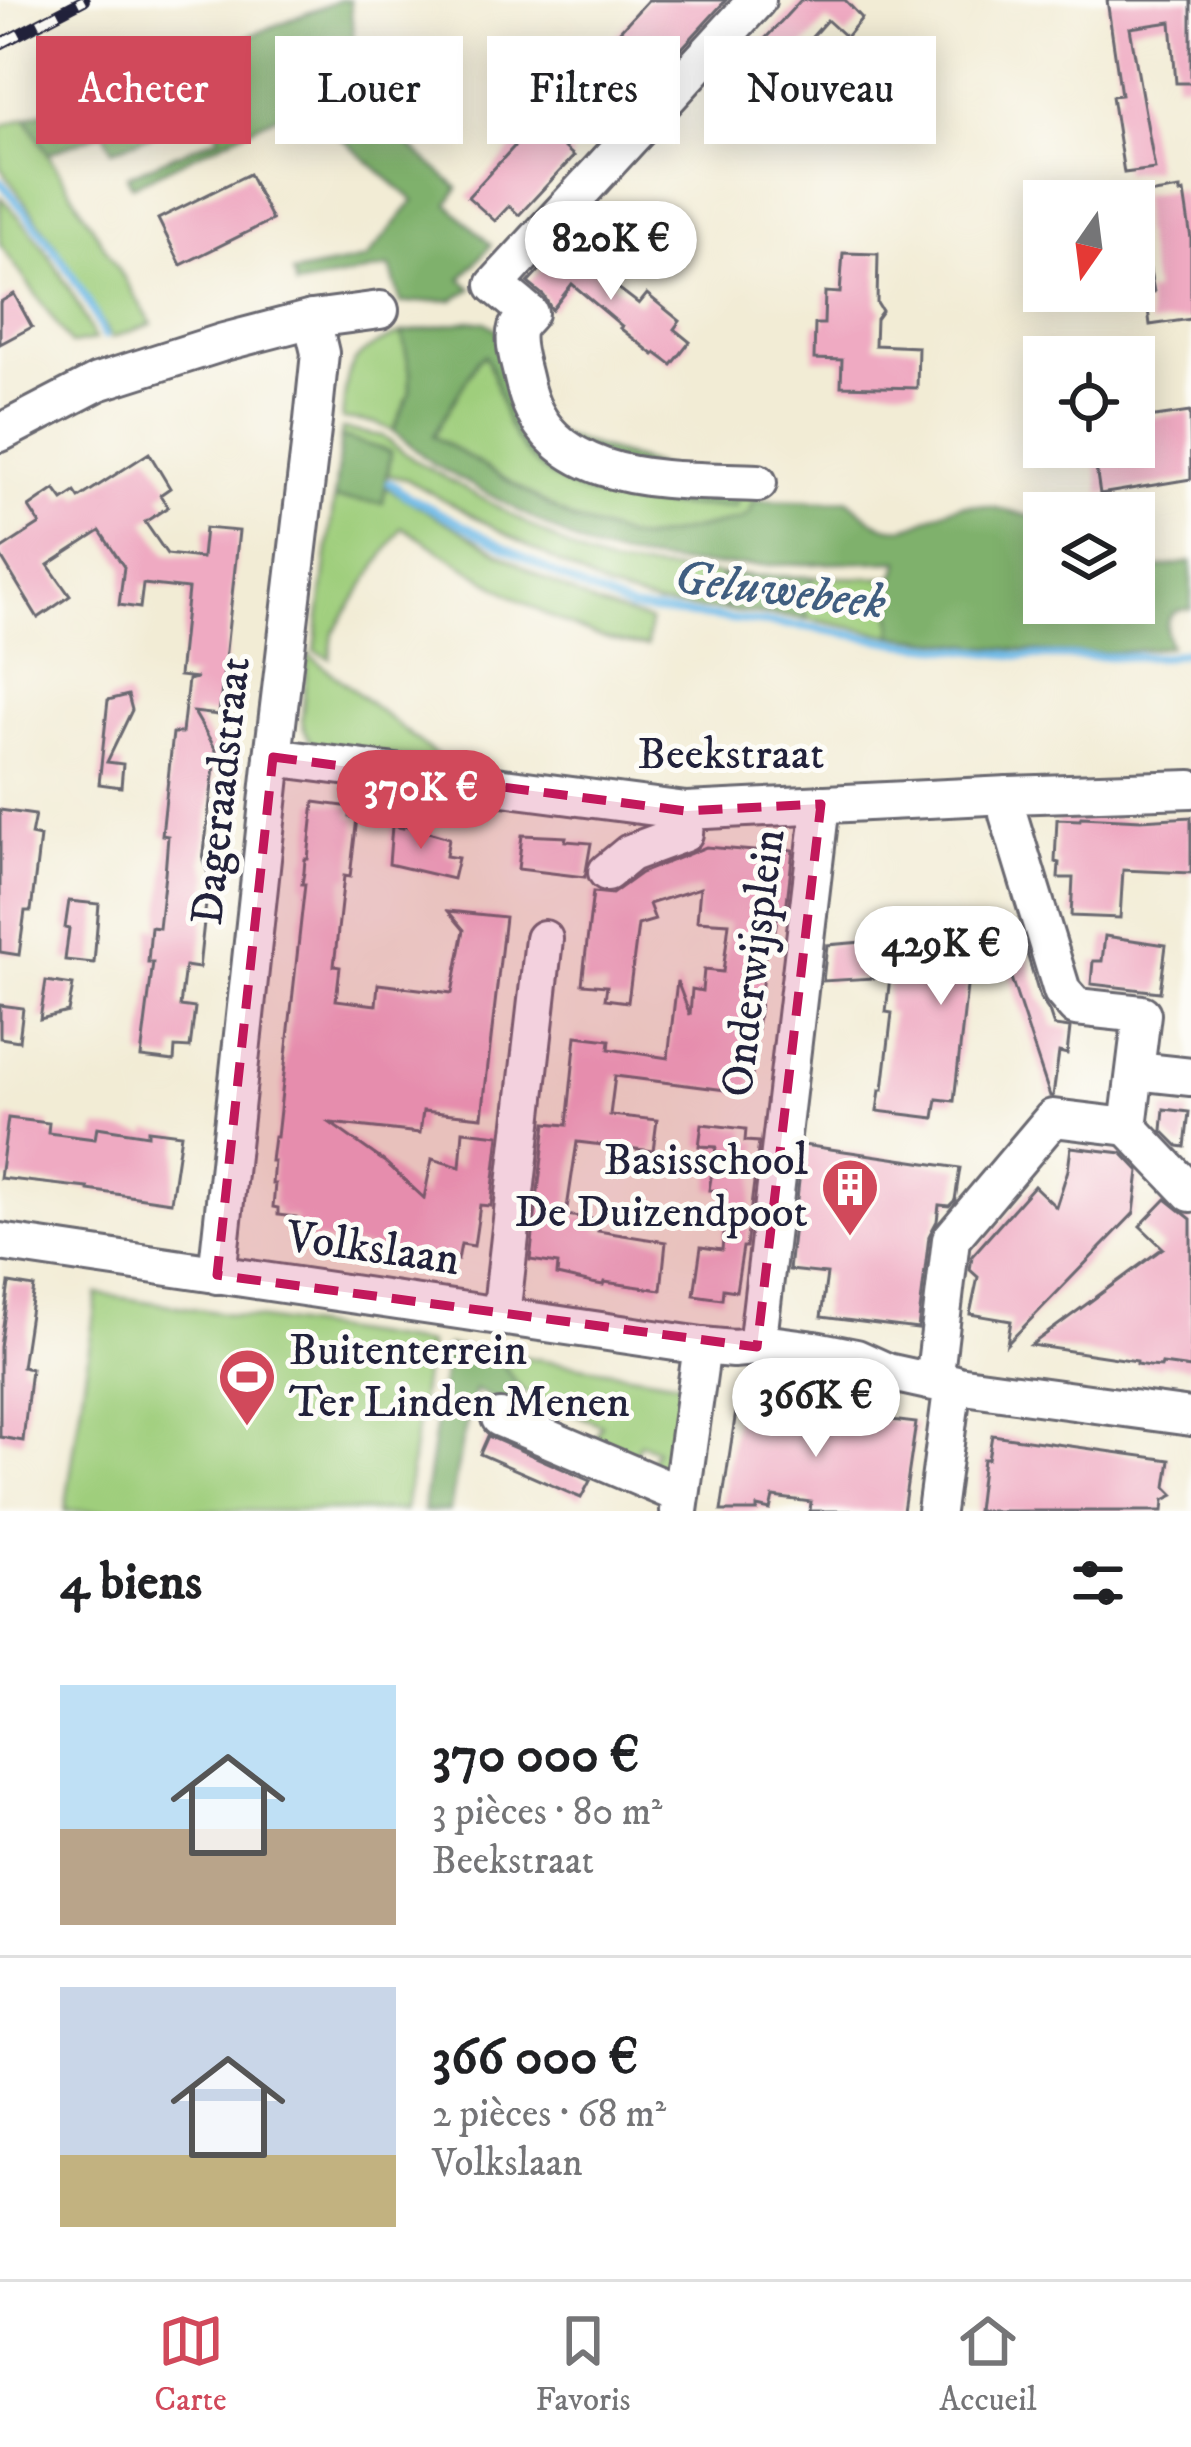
<!DOCTYPE html>
<html lang="fr">
<head>
<meta charset="utf-8">
<style>
	:root { --surface:#fff; --page:#f6f6f6; --text:#202124; --muted:#757577; --line:#e0e0e0; --accent:#d1495b }
	body { margin:0; font-family:"IM FELL DW Pica",serif; background:var(--page); color:var(--text); height:100vh; display:flex; flex-direction:column; font-size:45px; white-space:nowrap }
	* { box-sizing:border-box; margin:0 }
	p { font-size:39px; color:var(--muted) }
	.icon { flex:none; width:66px; height:66px; fill:none; stroke:currentColor; stroke-width:2; stroke-linecap:round; stroke-linejoin:round }
	.map { position:relative; height:1511px; overflow:hidden }
	.details { display:flex; flex-direction:column; background:var(--surface); flex:1 }
	.details>* { flex:none }
	.guide { position:absolute; left:36px; top:36px; width:1119px; height:108px; display:flex; gap:24px }
	.needle { width:78px; rotate:194deg }
	.buttons { position:absolute; left:1023px; top:180px; display:grid; gap:24px }
	.buttons a { display:grid; place-items:center; width:132px; height:132px; border-radius:0px; background:var(--surface); box-shadow:0 6px 30px #0003; font-size:60px }
	.price { position:absolute; translate:-50% -102px; padding:0 27px; border-radius:42px; background:#fff; color:#222; font-size:39px; line-height:78px; filter:drop-shadow(0 3px 6px #0008) }
	.price::after { content:''; position:absolute; left:50%; top:72px; width:36px; height:27px; margin-left:-18px; background:inherit; clip-path:polygon(0 0,100% 0,50% 100%) }
	.price.on { background:var(--accent); color:#fff }
	ul { padding:0; list-style:none }
	li { display:flex; align-items:center; gap:36px; height:300px; padding:0 60px }
	li+li { border-top:3px solid var(--line) }
	li span { display:grid; place-items:center; flex:none; width:336px; height:240px; border-radius:0px; color:#555 }
	li>.icon { margin-inline-start:auto }
	span .icon { width:144px; height:144px; fill:#fffc; stroke-width:1 }
	li b { font-size:51px }
	h2 { display:flex; justify-content:space-between; align-items:center; height:144px; padding:0 60px; font-size:51px }
	.pill { padding:0 42px; border-radius:0px; background:var(--surface); box-shadow:0 6px 30px #0003; font-size:42px; line-height:108px }
	.pill.on { background:var(--accent); color:#fff }
	.tab-bar { display:flex; justify-content:space-around; align-items:center; height:168px; border-top:3px solid var(--line); background:var(--surface); font-size:33px; color:var(--muted) }
	.tab-bar a { display:grid; justify-items:center; gap:6px }
	.tab-bar .on { color:var(--accent) }
	.map>svg:first-child { display:block }
</style>
</head>
<body>
<div class="map">
<svg width="1191" height="1511" viewBox="0 0 1191 1511">
	<rect width="100%" height="100%" fill="#fdfcf7"/>
	<filter id="ink" filterUnits="userSpaceOnUse"><feTurbulence type="fractalNoise" baseFrequency=".00833" numOctaves="2"/><feDisplacementMap in="SourceGraphic" scale="24" xChannelSelector="R" yChannelSelector="G"/><feConvolveMatrix kernelMatrix="1 2 1 2 8 2 1 2 1" color-interpolation-filters="sRGB"/></filter>
	<filter id="wash" filterUnits="userSpaceOnUse"><feTurbulence type="fractalNoise" baseFrequency=".004" numOctaves="4" result="noise"/><feDisplacementMap in="SourceGraphic" scale="48" xChannelSelector="R" yChannelSelector="G"/><feGaussianBlur stdDeviation="2.7" result="paint"/><feColorMatrix in="noise" values="0 0 0 0 0 0 0 0 0 0 0 0 0 0 0 0 0 1.4 0 .05"/><feComposite in="paint" operator="in"/></filter>
	<g filter="url(#wash)">
		<rect width="100%" height="100%" fill="#f2ecd5"/>
		<g fill="#9fce7c" stroke="#60785c" stroke-width="3">
			<polygon points="26,118 152,324 111,338 64,258 0,166 0,126"/>
			<path d="M0 197C43 238 70 286 95 340L71 344 0 244Z"/>
			<path d="M402 333 410 372V393L393 431 376 423 342 419C348 362 347 356 402 333Z"/>
			<polygon points="486,354 508,425 740,492 756,493 750,513 742,519 642,540 620,535 573,520 433,436 478,360"/>
			<polygon points="342,429 382,436 414,460 586,557 613,566 727,575 720,578 723,607 729,611 658,605 608,590 406,479 388,475 391,452 341,437"/>
			<path d="M386 487 537 575 599 606 650 621 647 646C563 640 473 570 402 527L333 633 330 658 315 651 334 499 382 503Z"/>
			<polygon points="812,577 893,578 891,587 893,636 808,619 804,609"/>
			<polygon points="308,654 447,764 312,744 304,729 302,719"/>
			<polygon points="97,1294 428,1344 405,1511 65,1511"/>
			<polygon points="494,1352 678,1382 684,1391 666,1470 649,1467 656,1450 640,1443 632,1460 594,1443 601,1425 522,1391"/>
		</g>
		<g fill="#7fb16c" stroke="#506a54" stroke-width="3">
			<polygon points="340,0 350,0 359,102 458,188 448,204 491,245 461,279 472,289 453,300 401,303 390,267 296,286 293,273 366,259 414,201 319,119 288,110 132,186 127,176 220,136 206,115 112,150 104,132 48,154 26,118 224,46"/>
			<path d="M469 321 485 322 503 333 530 426 740 492 735 507C652 505 550 515 509 426 498 403 497 376 485 355L478 360 433 436 573 520 620 535 642 540 742 519 750 513 754 500 831 502 847 499C879 527 890 539 931 517 942 511 954 505 967 505 993 505 1019 514 1044 520V603H1134V572L1191 562V609C1167 609 1162 625 1170 646 1079 663 984 646 893 636L891 587 900 561C804 563 680 575 589 549L433 464 393 431 410 393V372L402 333Z"/>
			<polygon points="341,437 391,452 383,503 334,499"/>
			<polygon points="727,575 812,577 804,609 808,619 729,611 718,599 720,578"/>
			<polygon points="447,1346 494,1352 522,1391 514,1408 475,1390 461,1446 450,1511 423,1511"/>
		</g>
		<g fill="none" stroke-linecap="round" stroke-linejoin="round">
			<g stroke="#6db9e7" stroke-width="8">
				<path d="M0 181C39 228 81 279 104 336"/>
				<polyline points="390,483 404,494 576,585 631,609 807,627 899,643 1020,656 1164,657 1191,651"/>
			</g>
		</g>
		<g id="blocks">
			<g fill="#efaac2">
				<polygon points="648,0 726,0 607,130 593,117 565,148 574,156 519,215 509,206 495,221 468,197"/>
				<polygon points="801,0 845,0 862,18 846,37 827,20 778,75 783,80 742,124 713,97 723,86 722,85"/>
				<polygon points="1107,0 1191,0 1191,83 1176,83 1171,22 1130,28 1155,169 1124,173 1112,96 1121,95"/>
				<polygon points="889,106 926,116 919,139 883,128"/>
				<polygon points="249,174 272,220 181,265 158,219"/>
				<polygon points="1180,189 1180,193 1184,192 1191,239 1191,319 1150,325 1146,293 1154,292 1143,232 1141,195"/>
				<polygon points="567,240 584,255 580,259 639,304 647,294 680,321 674,329 690,342 672,365 656,353 654,355 620,328 622,326 572,284 552,310 544,296 528,283"/>
				<polygon points="843,253 878,254 877,303 882,311 876,319 875,345 918,347 917,388 841,386 842,360 814,359 815,324 824,324 825,292 840,293"/>
				<polygon points="14,294 32,327 0,344 0,302"/>
				<polygon points="1190,412 1191,479 1100,494 1093,447 1134,447 1134,420"/>
				<polygon points="149,453 170,488 160,495 168,507 145,522 167,554 202,558 205,528 239,531 219,715 194,712 216,750 203,861 209,876 199,968 185,966 180,1006 195,1008 190,1048 175,1047 174,1061 141,1057 153,962 148,962 151,927 159,928 165,874 168,836 162,835 173,733 182,733 188,680 197,678 179,676 188,589 143,584 140,608 119,605 124,567 100,531 48,565 70,596 38,618 0,555 0,550 40,524 29,507 55,489 63,500 75,492 79,498"/>
				<polygon points="128,695 132,710 107,762 123,764 121,787 99,784 108,700"/>
				<polygon points="314,802 351,807 350,817 357,818 350,877 344,876 334,966 340,967 336,1000 376,1005 378,984 452,993 464,930 448,911 505,917 482,1117 423,1111 420,1133 330,1123 385,1162 424,1198 432,1159 460,1167 463,1131 499,1135 491,1206 480,1205 474,1246 461,1244 458,1260 436,1257 435,1260 411,1256 411,1254 293,1236 296,1217 278,1215 278,1208 273,1207 275,1184 272,1184 274,1161 271,1161 274,1137 277,1137 305,884 302,884 304,872 305,859 308,859"/>
				<polygon points="0,810 35,815 31,835 40,837 31,911 25,911 19,955 0,952"/>
				<polygon points="1081,817 1141,820 1191,817 1191,873 1123,870 1120,918 1071,916 1073,878 1058,878 1059,863 1055,862 1057,819 1080,820"/>
				<polygon points="404,825 449,838 446,856 458,858 453,879 389,864 392,826 403,828"/>
				<polygon points="522,835 566,837 565,841 591,843 585,877 518,869"/>
				<polygon points="706,847 766,852 766,847 793,850 785,919 777,917 775,930 768,929 750,1093 615,1076 610,1115 657,1120 653,1151 577,1142 566,1215 600,1220 598,1231 666,1242 661,1290 604,1282 603,1285 592,1283 557,1275 558,1264 530,1260 546,1123 567,1125 576,1036 610,1040 609,1049 668,1058 677,981 690,1015 692,989 702,991 704,970 723,972 729,923 697,921 700,888 649,904 655,920 638,925 628,1002 605,999 607,986 582,984 593,892 612,894 641,873"/>
				<polygon points="69,901 99,904 94,963 65,960 69,929 65,928"/>
				<polygon points="1020,929 1040,998 1049,1011 1054,1026 1070,1028 1067,1054 1059,1052 1053,1096 1050,1096 1007,966 969,969 954,1101 937,1099 934,1118 877,1111 880,1090 883,1090 892,1013 886,1012 890,977 823,981 827,945"/>
				<polygon points="1105,936 1166,945 1160,992 1091,984 1093,961 1102,961"/>
				<polygon points="46,981 73,985 68,1012 40,1019"/>
				<polygon points="0,1005 23,1008 19,1041 0,1038"/>
				<polygon points="1164,1109 1189,1112 1185,1147 1178,1146 1162,1130"/>
				<polygon points="8,1118 49,1123 48,1133 95,1139 97,1127 148,1135 148,1130 181,1134 171,1202 88,1190 88,1188 0,1178"/>
				<polygon points="702,1124 746,1129 745,1141 759,1142 746,1247 743,1247 736,1291 723,1289 722,1299 694,1295 701,1247 722,1250 726,1210 723,1209 725,1191 709,1190 716,1147 699,1146"/>
				<polygon points="803,1145 960,1168 955,1200 949,1206 939,1205 937,1221 929,1236 918,1329 821,1317 827,1274 789,1270"/>
				<polygon points="1071,1147 1122,1153 1139,1171 1134,1213 1007,1344 1011,1321 970,1314 978,1277 970,1270 972,1256 1034,1186 1056,1207 1068,1170"/>
				<polygon points="1166,1199 1191,1219 1191,1368 1162,1364 1161,1367 1149,1366 1137,1364 1137,1361 1031,1345 1163,1248 1140,1226"/>
				<polygon points="9,1283 34,1287 22,1367 31,1369 23,1441 0,1437 0,1347"/>
				<polygon points="738,1398 809,1410 916,1423 903,1511 810,1511 811,1502 773,1497 770,1510 757,1507 757,1511 721,1511"/>
				<polygon points="992,1435 1170,1460 1166,1487 1174,1495 1164,1500 1163,1511 977,1511 983,1459 988,1459"/>
				<polygon points="488,1436 590,1481 581,1498 480,1454"/>
			</g>
		</g>
	</g>
	<g filter="url(#ink)">
		<use href="#blocks" fill-opacity="0" stroke="#6b6971" stroke-width="3"/>
		<g fill="none" stroke-linecap="round" stroke-linejoin="round">
			<g stroke="#6b6971" stroke-width="42">
				<g id="minor">
					<path d="M757 0 495 285 529 313C525 318 520 322 517 328 512 343 521 367 524 382 548 490 674 479 758 483"/>
					<polyline points="0,433 98,382 224,342 312,319 380,310"/>
					<polyline points="273,757 686,811 1008,795 1191,789"/>
					<polyline points="607,872 630,853 684,833 686,811"/>
					<polyline points="1136,1071 1191,1077"/>
					<polyline points="1128,1127 1191,1193"/>
					<polyline points="0,1242 702,1346 733,1349 777,1345 815,1350 856,1358 887,1372 928,1381 1191,1417"/>
					<polyline points="217,1275 273,757 312,430 320,353 312,319"/>
					<polyline points="501,1316 544,939"/>
					<polyline points="757,1347 821,804"/>
					<polyline points="934,1382 951,1239 1053,1118 1128,1127 1142,1014 1076,1007 1062,991 1008,814 1008,795"/>
					<polyline points="500,1418 681,1495"/>
					<polyline points="679,1511 702,1346"/>
					<polyline points="936,1511 953,1383"/>
				</g>
			</g>
			<use href="#minor" stroke="#fff" stroke-width="36"/>
			<g stroke="#22223b" stroke-width="12">
				<polyline id="rail" points="0,44 84,0"/>
			</g>
			<use href="#rail" stroke="#fdfcf7" stroke-width="8" stroke-dasharray="22" stroke-linecap="butt"/>
		</g>
	</g>
	<path fill="#c2185b" fill-opacity="0.2" stroke="#c2185b" stroke-width="9" stroke-dasharray="24 15" stroke-linejoin="round" d="M273 757 686 811 821 804 757 1347 217 1275Z"/>
	<defs>
		<g id="building-pin" transform="scale(3)"><path d="M0 17L-7.5 6A9.5 9.5 0 1 1 7.5 6Z" fill="#d1495b" stroke="#fdfcf7"/><path d="M-4-6H4V6H1V3H-1V6H-4ZM-2.5-4.3h1.7v1.8h-1.7ZM.8-4.3h1.7v1.8H.8ZM-2.5-1h1.7V.8h-1.7ZM.8-1h1.7V.8H.8Z" fill="#fff"/></g>
		<g id="stadium-pin" transform="scale(3)"><path d="M0 17L-7.5 6A9.5 9.5 0 1 1 7.5 6Z" fill="#d1495b" stroke="#fdfcf7"/><path d="M0-5a6.5 5 0 1 0 0 10a6.5 5 0 1 0 0-10ZM-3.5-1.8h7v3.6h-7Z" fill="#fff"/></g>
	</defs>
	<g fill-rule="evenodd">
		<use href="#building-pin" x="850" y="1187"/>
		<use href="#stadium-pin" x="247" y="1377"/>
	</g>
	<g text-anchor="middle" dominant-baseline="central" stroke-width="10" stroke-linejoin="round" paint-order="stroke">
		<g font-size="45" fill="#22223b" stroke="#fdfcf7">
			<text x="731" y="755">Beekstraat</text>
			<text transform="translate(222 791) rotate(-84)">Dageraadstraat</text>
			<text transform="translate(754 963) rotate(-83)">Onderwijsplein</text>
			<text transform="translate(373 1249) rotate(8)">Volkslaan</text>
		</g>
		<g font-size="45" fill="#22223b" stroke="#fdfcf7" text-anchor="end">
			<text x="808" y="1161">Basisschool<tspan x="808" dy="52">De Duizendpoot</tspan></text>
			<text x="289" y="1351" text-anchor="start">Buitenterrein<tspan x="289" dy="52">Ter Linden Menen</tspan></text>
		</g>
		<g font-size="48" font-style="italic" fill="#405e80" stroke="#fdfcf7">
			<text transform="translate(780 591) rotate(7)">Geluwebeek</text>
		</g>
	</g>
</svg>
<div class="buttons">
<a><svg class="needle" viewBox="-14 -14 28 28"><path d="M0-13l5 13h-10z" fill="#e53935"/><path d="M0 13l5-13h-10z" fill="#757577"/></svg></a>
<a><svg class="icon" aria-label="locate" viewBox="0 0 24 24"><circle cx="12" cy="12" r="6"/><path d="M12 2v4M12 18v4M2 12h4M18 12h4"/></svg></a>
<a><svg class="icon" aria-label="layers" viewBox="0 0 24 24"><path d="M12 4l9 5-9 5-9-5zM3 14l9 5 9-5"/></svg></a>
</div>
<b class="price" style="left:611px;top:303px">820K €</b>
<b class="price on" style="left:421px;top:852px">370K €</b>
<b class="price" style="left:941px;top:1008px">429K €</b>
<b class="price" style="left:816px;top:1460px">366K €</b>
<div class="guide">
<a class="pill on">Acheter</a>
<a class="pill">Louer</a>
<a class="pill">Filtres</a>
<a class="pill">Nouveau</a>
</div>
</div>
<section class="details">
<h2>4 biens<svg class="icon" aria-label="filters" viewBox="0 0 24 24"><path d="M4 7h16M4 17h16"/><circle cx="9" cy="7" r="2"/><circle cx="15" cy="17" r="2"/></svg></h2>
<ul>
<li><span style="background:linear-gradient(#bfe0f5 60%,#b9a48a 0)"><svg class="icon" aria-label="home" viewBox="0 0 24 24"><path d="M3 11l9-7 9 7M6 9v11h12V9"/></svg></span><div><b>370 000 €</b><p>3 pièces · 80 m²</p><p>Beekstraat</p></div></li>
<li><span style="background:linear-gradient(#c9d6e8 70%,#c2b280 0)"><svg class="icon" aria-label="home" viewBox="0 0 24 24"><path d="M3 11l9-7 9 7M6 9v11h12V9"/></svg></span><div><b>366 000 €</b><p>2 pièces · 68 m²</p><p>Volkslaan</p></div></li>
</ul>
</section>
<nav class="tab-bar">
<a class="on"><svg class="icon" aria-label="map" viewBox="0 0 24 24"><path d="M3 6l6-2 6 2 6-2v14l-6 2-6-2-6 2zM9 4v14M15 6v14"/></svg>Carte</a>
<a><svg class="icon" aria-label="saved" viewBox="0 0 24 24"><path d="M7 4h10v16l-5-4-5 4z"/></svg>Favoris</a>
<a><svg class="icon" aria-label="home" viewBox="0 0 24 24"><path d="M3 11l9-7 9 7M6 9v11h12V9"/></svg>Accueil</a>
</nav>
</body>
</html>
